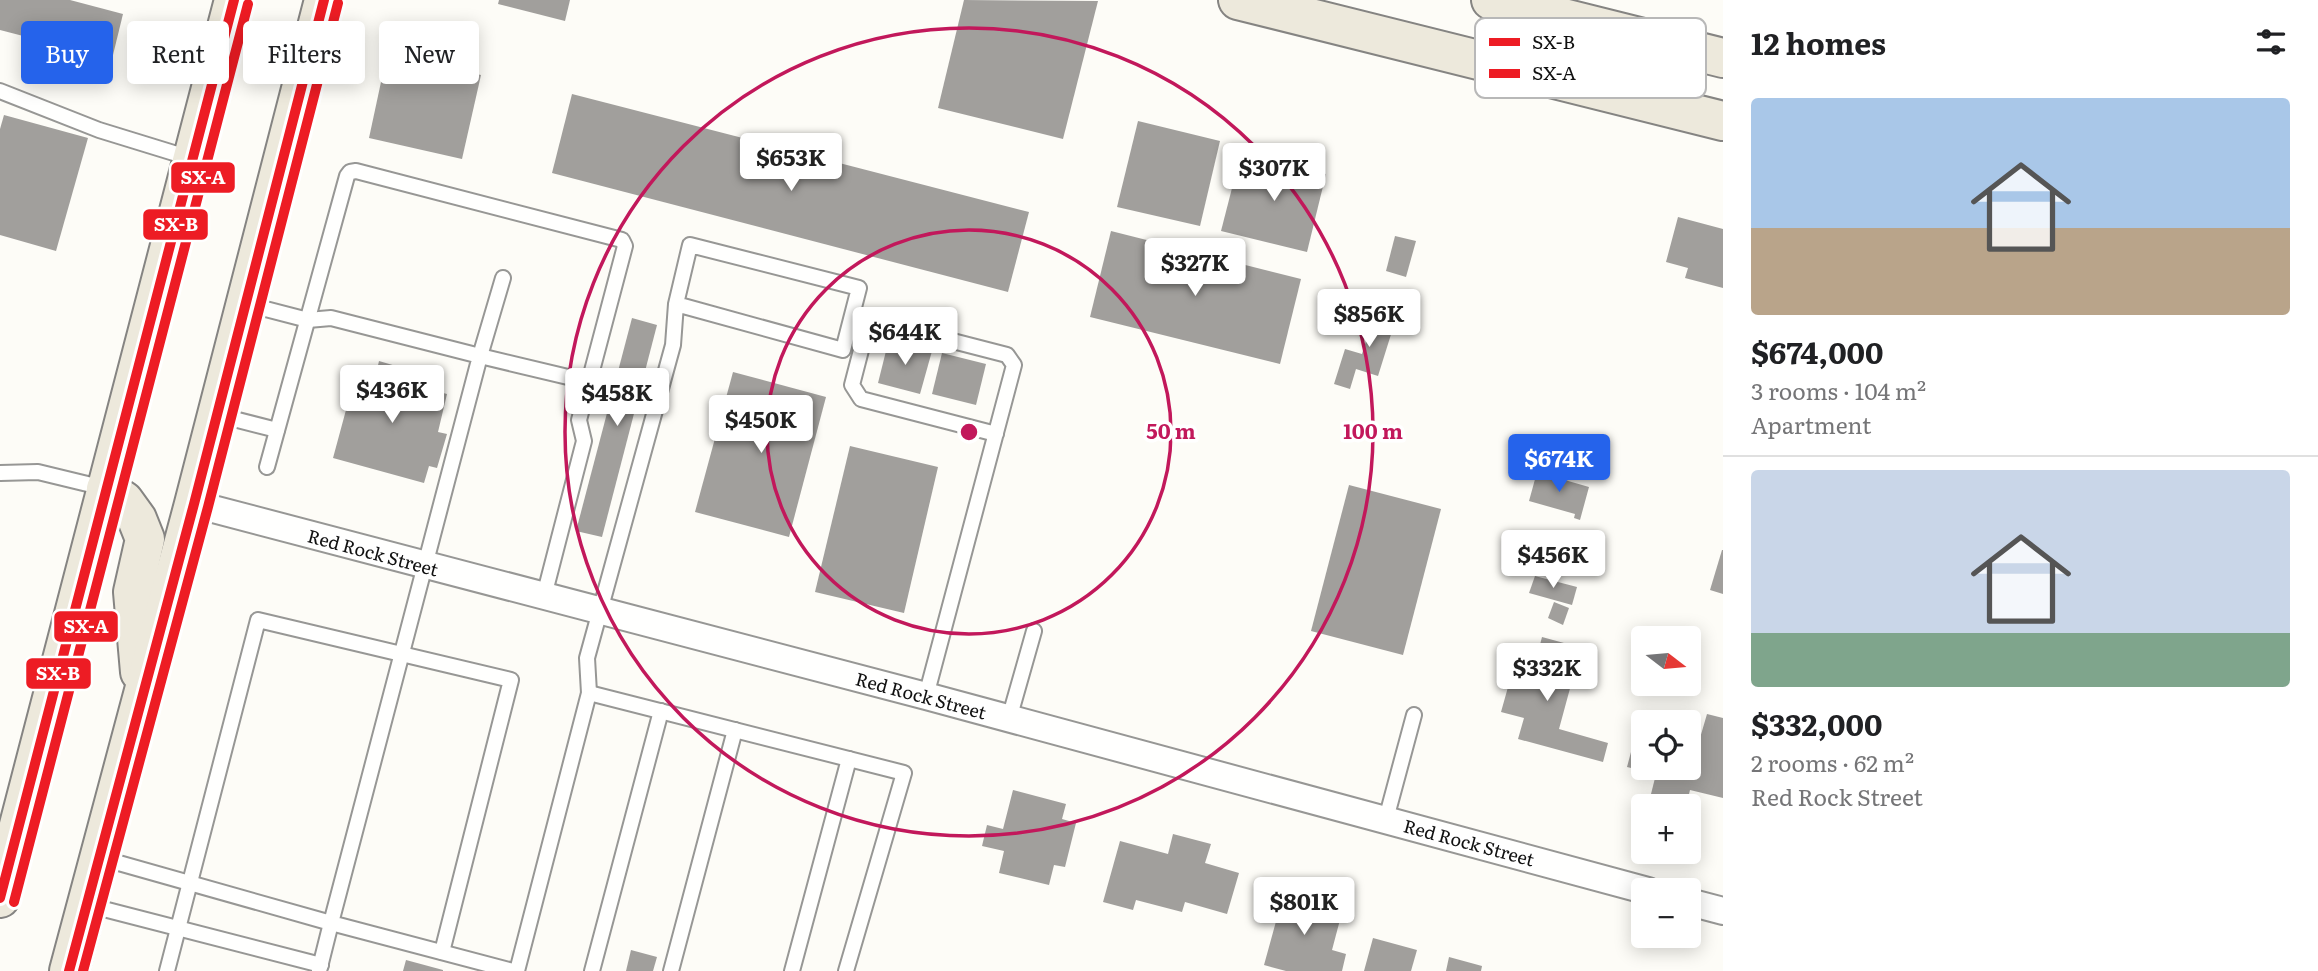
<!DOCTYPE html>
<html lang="en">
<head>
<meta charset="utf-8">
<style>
	:root { --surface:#fff; --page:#f2f2f2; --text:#202124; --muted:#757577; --line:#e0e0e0; --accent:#2563eb }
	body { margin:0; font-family:Literata,serif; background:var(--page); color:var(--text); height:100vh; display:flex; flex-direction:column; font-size:26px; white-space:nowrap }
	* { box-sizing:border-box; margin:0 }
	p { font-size:23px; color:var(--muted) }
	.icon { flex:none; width:38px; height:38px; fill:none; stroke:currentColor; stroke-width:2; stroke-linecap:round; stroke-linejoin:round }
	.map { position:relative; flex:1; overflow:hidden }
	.details { display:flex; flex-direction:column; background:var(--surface); width:595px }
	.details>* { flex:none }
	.hud { position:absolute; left:21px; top:21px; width:665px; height:63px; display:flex; gap:14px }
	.needle { width:46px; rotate:106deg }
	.tools { position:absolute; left:1631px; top:626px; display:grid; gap:14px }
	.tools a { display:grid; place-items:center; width:70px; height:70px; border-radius:7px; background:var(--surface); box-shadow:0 4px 18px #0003; font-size:35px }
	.price { position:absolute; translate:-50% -60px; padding:0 16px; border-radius:7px; background:#fff; color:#222; font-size:23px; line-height:46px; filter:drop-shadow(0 2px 4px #0008) }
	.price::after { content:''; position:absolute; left:50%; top:42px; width:21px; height:16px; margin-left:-10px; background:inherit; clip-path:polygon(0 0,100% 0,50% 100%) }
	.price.active { background:var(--accent); color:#fff }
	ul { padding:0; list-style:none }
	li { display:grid; align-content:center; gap:14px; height:371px; padding:0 28px }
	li+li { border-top:2px solid var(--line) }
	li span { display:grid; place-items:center; height:217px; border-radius:7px; color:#555 }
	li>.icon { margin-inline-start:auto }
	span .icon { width:126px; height:126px; fill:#fffc; stroke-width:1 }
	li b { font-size:30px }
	h2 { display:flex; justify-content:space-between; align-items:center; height:84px; padding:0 28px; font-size:30px }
	.pill { padding:0 24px; border-radius:7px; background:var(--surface); box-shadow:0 4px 18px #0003; font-size:24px; line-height:63px }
	.pill.active { background:var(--accent); color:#fff }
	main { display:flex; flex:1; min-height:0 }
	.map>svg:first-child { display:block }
</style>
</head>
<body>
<main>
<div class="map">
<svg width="1723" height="971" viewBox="0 0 1723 971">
	<rect width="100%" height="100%" fill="#fdfcf7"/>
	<g fill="#a19f9c">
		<polygon points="0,0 70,0 123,14 112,59 0,30"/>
		<polygon points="499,0 570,0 565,21 498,4"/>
		<polygon points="964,0 1098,1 1063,139 938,108"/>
		<polygon points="387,54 481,75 462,159 369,138"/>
		<polygon points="572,94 1029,212 1008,292 552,173"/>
		<polygon points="4,115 88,138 56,251 0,235 0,129"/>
		<polygon points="1138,121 1220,141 1200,226 1117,207"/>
		<polygon points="1241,153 1326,174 1307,252 1221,231"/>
		<polygon points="1678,217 1723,229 1723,288 1685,278 1688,268 1666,262"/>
		<polygon points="1111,231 1301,279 1280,364 1090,317"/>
		<polygon points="1395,236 1416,241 1406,277 1386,271"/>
		<polygon points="1377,306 1398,312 1378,376 1356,369 1350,389 1334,384 1345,349 1362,354"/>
		<polygon points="632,318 657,325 602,537 576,531"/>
		<polygon points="889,339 932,351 920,394 878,383"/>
		<polygon points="942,353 986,364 976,405 932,394"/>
		<polygon points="379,361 413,371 409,384 447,394 438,432 447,434 437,468 429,466 424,483 333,458 356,373 375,378"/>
		<polygon points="733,372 826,397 789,537 695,512"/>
		<polygon points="850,446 938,467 904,613 815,592"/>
		<polygon points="1537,472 1589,487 1580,520 1574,518 1575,514 1529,501"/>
		<polygon points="1349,485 1441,509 1403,655 1311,631"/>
		<polygon points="1722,550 1723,550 1723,594 1710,590"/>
		<polygon points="1535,576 1577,587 1572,605 1529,593"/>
		<polygon points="1554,602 1569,608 1563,625 1548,618"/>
		<polygon points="1542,637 1564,643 1558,665 1575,670 1559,729 1608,743 1603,762 1518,739 1524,718 1501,712 1517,655 1536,660"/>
		<polygon points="1707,714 1723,718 1723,798 1690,790 1686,807 1650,798 1656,774 1627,767 1639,722 1643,723 1643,768 1689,768 1689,735 1700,738"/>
		<polygon points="1013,790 1066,804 1062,819 1076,823 1065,867 1054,865 1049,885 999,873 1004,851 982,846 987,825 1003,829"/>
		<polygon points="1173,834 1211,844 1205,863 1239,873 1227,914 1185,902 1182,912 1136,900 1133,910 1103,902 1120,841 1168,854"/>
		<polygon points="1286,885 1310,892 1306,907 1341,916 1332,950 1346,954 1342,971 1286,971 1264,965"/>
		<polygon points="1373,938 1417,950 1411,971 1364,971"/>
		<polygon points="631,950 657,957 653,971 626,971"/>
		<polygon points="1449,957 1482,966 1481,971 1446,971"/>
		<polygon points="406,960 443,970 443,971 403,971"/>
	</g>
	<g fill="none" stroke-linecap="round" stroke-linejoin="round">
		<g stroke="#979795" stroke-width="18">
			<g id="service">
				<polyline points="0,91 99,130 190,158"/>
				<polyline points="503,278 480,356 589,382"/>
				<polyline points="246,304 308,320 331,318 480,356 331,923 513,971"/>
				<polyline points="218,415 277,430"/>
				<polyline points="267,467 347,176 350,172 356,171 622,240 625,246 579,420 584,441 544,596"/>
				<polyline points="0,473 38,472 104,488"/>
				<polyline points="589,693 904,773 846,971"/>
				<polyline points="926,696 1014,365 1007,355 879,322 867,327 852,385 861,399 996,434"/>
				<polyline points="1009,719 1034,631"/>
				<polyline points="1386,819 1414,715"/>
				<polyline points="101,858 331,923 319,971"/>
				<polyline points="88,905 321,965"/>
				<polyline points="167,971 258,620 511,680 442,952"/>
				<polyline points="517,971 589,693 587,658 673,345 676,304 690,245 859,288 843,350 676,304"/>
				<polyline points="592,971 661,711"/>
				<polyline points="671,971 735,730"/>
				<polyline points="792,971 849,759"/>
			</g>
		</g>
		<g stroke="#979795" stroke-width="30">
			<g id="minor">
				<polyline points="194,504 926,696 1648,891"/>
				<polyline points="1689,902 1723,911"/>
			</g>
		</g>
		<g stroke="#858482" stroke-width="42">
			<g id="primary">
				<polyline points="1238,0 1723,121"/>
				<polyline points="1491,0 1723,58"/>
				<polyline points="106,489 124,501 137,519 145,539 133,592 140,672"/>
				<polyline points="0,898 234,0"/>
				<polyline points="69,971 194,504 324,0"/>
			</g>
		</g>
		<use href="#service" stroke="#fffffe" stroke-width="14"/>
		<use href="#minor" stroke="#fffffe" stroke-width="26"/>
		<use href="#primary" stroke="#ede9dc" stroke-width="38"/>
		<g stroke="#fff" stroke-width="16">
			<g id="bus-1">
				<polyline points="0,898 234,0"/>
				<polyline points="69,971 194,504 324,0"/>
			</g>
		</g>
		<g stroke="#fff" stroke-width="16">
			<g id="bus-2">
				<polyline points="14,902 248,4"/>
				<polyline points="83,971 208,507 338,3"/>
			</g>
		</g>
		<use href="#bus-1" stroke="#ed1c24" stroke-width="10"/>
		<use href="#bus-2" stroke="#ed1c24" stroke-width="10"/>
	</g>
	<g fill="none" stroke="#c2185b" stroke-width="3.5">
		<circle cx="969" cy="432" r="202"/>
		<circle cx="969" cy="432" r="404"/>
	</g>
	<g text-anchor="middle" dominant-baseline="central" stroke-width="7" stroke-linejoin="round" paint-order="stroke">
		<g font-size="18" fill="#111" stroke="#fff">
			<text transform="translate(373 552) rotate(15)">Red Rock Street</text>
			<text transform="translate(921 695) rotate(15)">Red Rock Street</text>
			<text transform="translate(1469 842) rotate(15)">Red Rock Street</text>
		</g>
	</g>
	<rect x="1475" y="18" width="231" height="80" rx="10" fill="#fff" stroke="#b8b8b8" stroke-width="2"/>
	<rect x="1489" y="38" width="31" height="8" fill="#ed1c24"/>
	<rect x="1489" y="69" width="31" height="9" fill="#ed1c24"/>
	<g font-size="19" fill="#111">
		<text x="1532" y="49">SX-B</text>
		<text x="1532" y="80">SX-A</text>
	</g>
	<circle cx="969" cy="432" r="10" fill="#c2185b" stroke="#fff" stroke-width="3.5"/>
	<g font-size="21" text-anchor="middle" font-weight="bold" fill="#c2185b" stroke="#fff" stroke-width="7" stroke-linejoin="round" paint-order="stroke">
		<text x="1171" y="439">50 m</text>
		<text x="1373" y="439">100 m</text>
	</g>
	<g stroke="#fff" stroke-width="2.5">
		<rect x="170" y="161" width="66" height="33" rx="7" fill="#ed1c24"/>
		<rect x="142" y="208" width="67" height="33" rx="7" fill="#ed1c24"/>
		<rect x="53" y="610" width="66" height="33" rx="7" fill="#ed1c24"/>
		<rect x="25" y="657" width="67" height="33" rx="7" fill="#ed1c24"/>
	</g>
	<g font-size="19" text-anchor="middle" font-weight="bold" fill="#fff">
		<text x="203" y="184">SX-A</text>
		<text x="176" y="231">SX-B</text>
		<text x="86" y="633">SX-A</text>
		<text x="58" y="680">SX-B</text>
	</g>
</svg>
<div class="tools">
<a><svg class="needle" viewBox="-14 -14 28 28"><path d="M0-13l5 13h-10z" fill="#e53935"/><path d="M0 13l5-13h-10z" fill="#757577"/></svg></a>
<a><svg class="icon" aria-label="locate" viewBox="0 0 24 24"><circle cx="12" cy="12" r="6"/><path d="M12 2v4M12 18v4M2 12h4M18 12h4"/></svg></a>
<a>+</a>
<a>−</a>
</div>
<b class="price" style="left:791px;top:193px">$653K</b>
<b class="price" style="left:1274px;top:203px">$307K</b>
<b class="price" style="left:1195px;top:298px">$327K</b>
<b class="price" style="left:1369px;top:349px">$856K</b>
<b class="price" style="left:905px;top:367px">$644K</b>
<b class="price" style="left:392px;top:425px">$436K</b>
<b class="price" style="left:617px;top:428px">$458K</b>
<b class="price" style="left:761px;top:455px">$450K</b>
<b class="price active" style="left:1559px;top:494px">$674K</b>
<b class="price" style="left:1553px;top:590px">$456K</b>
<b class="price" style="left:1547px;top:703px">$332K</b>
<b class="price" style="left:1304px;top:937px">$801K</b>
<div class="hud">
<a class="pill active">Buy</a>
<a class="pill">Rent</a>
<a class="pill">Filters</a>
<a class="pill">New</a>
</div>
</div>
<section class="details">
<h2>12 homes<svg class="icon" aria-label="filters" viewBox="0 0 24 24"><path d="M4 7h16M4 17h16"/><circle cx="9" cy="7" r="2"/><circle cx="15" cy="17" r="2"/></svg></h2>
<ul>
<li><span style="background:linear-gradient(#a9c7e8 60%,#b9a48a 0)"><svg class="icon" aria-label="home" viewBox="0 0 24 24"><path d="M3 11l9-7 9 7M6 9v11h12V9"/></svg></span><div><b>$674,000</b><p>3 rooms · 104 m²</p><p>Apartment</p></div></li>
<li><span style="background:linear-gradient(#c9d6e8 75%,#7fa58c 0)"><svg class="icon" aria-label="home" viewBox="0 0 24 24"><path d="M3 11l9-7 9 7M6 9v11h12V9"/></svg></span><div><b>$332,000</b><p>2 rooms · 62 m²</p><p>Red Rock Street</p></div></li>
</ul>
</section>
</main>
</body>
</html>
